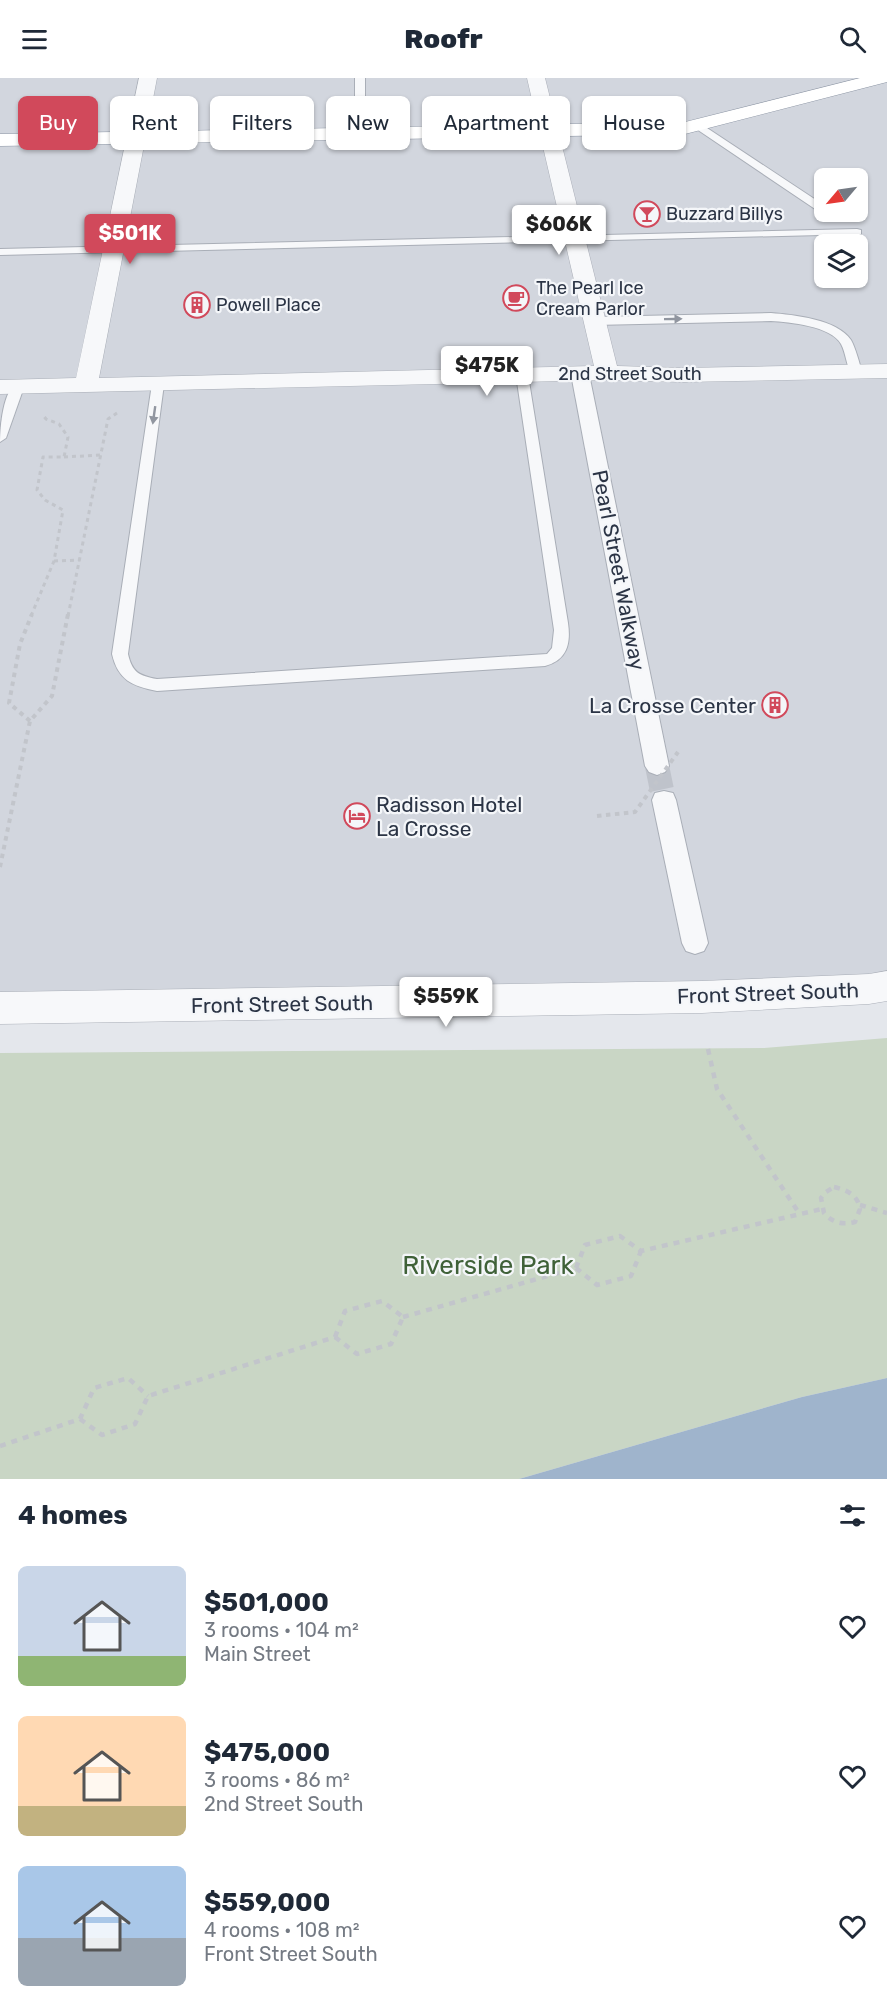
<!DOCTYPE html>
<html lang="en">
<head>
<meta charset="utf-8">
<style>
	:root { --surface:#fff; --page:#f6f6f7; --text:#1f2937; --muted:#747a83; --accent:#d1495b }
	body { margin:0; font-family:Rubik,sans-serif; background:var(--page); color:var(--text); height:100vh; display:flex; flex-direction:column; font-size:22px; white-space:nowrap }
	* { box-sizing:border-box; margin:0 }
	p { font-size:20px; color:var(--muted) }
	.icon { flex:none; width:33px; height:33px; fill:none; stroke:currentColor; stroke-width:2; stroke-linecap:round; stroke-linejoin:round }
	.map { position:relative; height:1401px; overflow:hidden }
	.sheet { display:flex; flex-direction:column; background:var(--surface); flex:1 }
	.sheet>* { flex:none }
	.guide { position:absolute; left:18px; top:18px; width:852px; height:54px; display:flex; gap:12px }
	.needle { width:39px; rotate:241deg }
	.fabs { position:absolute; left:814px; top:90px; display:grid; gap:12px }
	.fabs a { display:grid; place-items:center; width:54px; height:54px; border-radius:9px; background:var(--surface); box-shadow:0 2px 4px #0004; font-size:30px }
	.price { position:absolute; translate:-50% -51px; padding:0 14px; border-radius:6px; background:#fff; color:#222; font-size:20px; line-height:39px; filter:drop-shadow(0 2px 3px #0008) }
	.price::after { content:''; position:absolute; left:50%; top:36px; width:18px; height:14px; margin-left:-9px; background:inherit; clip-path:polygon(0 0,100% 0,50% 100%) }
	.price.active { background:var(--accent); color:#fff }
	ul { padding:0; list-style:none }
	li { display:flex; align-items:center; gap:18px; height:150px; padding:0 18px }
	li span { display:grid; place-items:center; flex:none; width:168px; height:120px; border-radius:9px; color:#555 }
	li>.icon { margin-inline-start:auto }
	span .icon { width:72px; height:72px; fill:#fffc; stroke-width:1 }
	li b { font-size:26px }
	h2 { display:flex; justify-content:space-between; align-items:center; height:72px; padding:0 18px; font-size:26px }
	.chip { padding:0 21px; border-radius:9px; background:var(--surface); box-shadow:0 2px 4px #0004; font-size:21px; line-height:54px }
	.chip.active { background:var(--accent); color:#fff }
	header { display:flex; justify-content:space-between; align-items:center; height:78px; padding:0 18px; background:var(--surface); font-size:27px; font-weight:800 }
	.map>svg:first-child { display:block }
</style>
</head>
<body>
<header><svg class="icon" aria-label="menu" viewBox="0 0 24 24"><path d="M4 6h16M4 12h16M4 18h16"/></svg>Roofr<svg class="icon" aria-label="search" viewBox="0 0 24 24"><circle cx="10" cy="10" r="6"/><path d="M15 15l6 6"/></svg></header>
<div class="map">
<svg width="887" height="1401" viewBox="0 0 887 1401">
	<rect width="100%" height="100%" fill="#e4e7ec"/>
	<path fill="#d2d6de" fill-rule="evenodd" d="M0 0H887V908L0 930ZM825 100H858V134H825ZM825 166H858V200H825Z"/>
	<polygon fill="#c9d6c5" points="887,960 887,1300 802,1319 519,1401 0,1401 0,975 764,970"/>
	<polygon fill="#9fb4cc" points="887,1300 887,1401 519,1401 802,1319"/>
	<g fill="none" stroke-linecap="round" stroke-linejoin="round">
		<polyline stroke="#bfc3cb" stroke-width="24" stroke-dasharray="24 12" stroke-linecap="butt" points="657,688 664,722"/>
		<g stroke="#a9aeb7" stroke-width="2">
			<g id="service">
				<polygon points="355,0 365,0 365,55 360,58 355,55"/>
				<polygon points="695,46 701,46 825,128 825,134 830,134 821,135 695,50"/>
				<polygon points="857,151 861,152 861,156 0,177 0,171"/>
				<path d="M771 235C794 237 837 241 851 262 856 271 859 284 862 294L856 298 852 297C846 287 846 275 841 266 831 248 789 244 771 243L594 247 588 243 594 239Z"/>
				<path d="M522 293 528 297 568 545C571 566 567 582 545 588L157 613C132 608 118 602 112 576L152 306 158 302 164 306 128 576C132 594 139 598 157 601L547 576 552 570 554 552 516 297Z"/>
				<path d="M18 305 24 309 6 360 0 364C0 350 3 310 18 305Z"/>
			</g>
		</g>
		<g stroke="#a9aeb7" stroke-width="2">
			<g id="pedestrian">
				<polygon points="580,291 586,292 589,296 669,688 665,694 657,697 649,694 645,688 571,296 574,292"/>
				<polygon points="664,713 673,715 676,722 708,865 704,873 695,876 686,873 682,865 652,722 655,715"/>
			</g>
		</g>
		<g stroke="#a9aeb7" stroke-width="1">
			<g id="minor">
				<polygon points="139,0 157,0 99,300 594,288 527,0 545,0 617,288 683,290 887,286 887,300 683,304 607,302 0,316 0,302 76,300"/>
				<polygon points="887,893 887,923 869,926 702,935 0,946 0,914 702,903 869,896"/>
			</g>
		</g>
		<g stroke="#8b94a3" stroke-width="1">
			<polygon id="trunk" points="860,0 887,0 887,4 685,56 0,68 0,56 685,44"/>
		</g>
		<g stroke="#c2c5cb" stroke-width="3" stroke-dasharray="4 4" stroke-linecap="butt">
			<polyline points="64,379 101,377"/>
			<polyline points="54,483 80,482"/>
			<polyline points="31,538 54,483 63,432 45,422 37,412 43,379 64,379 68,359 59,346 46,341 43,337"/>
			<polyline points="68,538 108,341 117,335"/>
		</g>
		<g stroke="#c2c5cb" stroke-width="4" stroke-dasharray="4.5 4.5" stroke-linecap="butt">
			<polyline points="30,643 9,625 20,566 32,536"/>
			<polyline points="0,789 30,643 52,618 68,536"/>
		</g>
		<g stroke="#c2c5cb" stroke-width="4.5" stroke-dasharray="6 6" stroke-linecap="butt">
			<polyline points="708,971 717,1011 799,1135"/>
			<path d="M834 1109C847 1112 858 1117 860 1131L855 1144C842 1147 833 1145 824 1135L821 1120 826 1114Z"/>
			<polyline points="860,1127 887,1135"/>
			<polyline points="576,1190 585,1167 620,1158 641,1173 822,1131"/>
			<polyline points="576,1190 597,1207 631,1198 641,1173"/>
			<polyline points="403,1239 576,1190"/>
			<polyline points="335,1259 345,1233 382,1223 403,1239"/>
			<polyline points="335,1259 357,1276 391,1266 403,1239"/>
			<polyline points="80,1341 102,1357 135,1346 148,1318 335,1259"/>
			<polyline points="0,1368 80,1341 94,1310 128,1300 148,1318"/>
		</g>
		<use href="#service" fill="#f7f8fa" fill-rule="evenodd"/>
		<use href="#pedestrian" fill="#f7f8fa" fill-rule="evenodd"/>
		<use href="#minor" fill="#f7f8fa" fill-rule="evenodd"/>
		<use href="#trunk" fill="#fff" fill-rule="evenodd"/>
		<polyline stroke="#c2c5cb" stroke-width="4" stroke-dasharray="4.5 4.5" stroke-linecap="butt" points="597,738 635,734 678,674"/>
	</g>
	<defs><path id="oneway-solid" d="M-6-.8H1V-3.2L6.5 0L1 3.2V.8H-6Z" transform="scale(1.5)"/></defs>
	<g fill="#9196a0">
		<use href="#oneway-solid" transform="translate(673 241) rotate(-1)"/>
		<use href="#oneway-solid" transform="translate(154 337) rotate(98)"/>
	</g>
	<defs>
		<g id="bar-ring" transform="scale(1.35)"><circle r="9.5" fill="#f4f6f9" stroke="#d1495b" stroke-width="1.5"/><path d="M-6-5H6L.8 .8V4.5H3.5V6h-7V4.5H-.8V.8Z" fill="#d1495b"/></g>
		<g id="cafe-ring" transform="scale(1.35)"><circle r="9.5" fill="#f4f6f9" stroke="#d1495b" stroke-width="1.5"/><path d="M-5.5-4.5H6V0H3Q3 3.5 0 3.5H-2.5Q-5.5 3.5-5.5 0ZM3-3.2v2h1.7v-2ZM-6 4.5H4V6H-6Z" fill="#d1495b"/></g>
		<g id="building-ring" transform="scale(1.35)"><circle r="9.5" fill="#f4f6f9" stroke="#d1495b" stroke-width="1.5"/><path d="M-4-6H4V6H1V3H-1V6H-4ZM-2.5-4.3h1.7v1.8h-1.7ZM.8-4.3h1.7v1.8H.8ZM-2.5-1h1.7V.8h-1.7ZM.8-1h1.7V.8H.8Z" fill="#d1495b"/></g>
		<g id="hotel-ring" transform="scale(1.35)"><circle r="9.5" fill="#f4f6f9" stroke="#d1495b" stroke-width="1.5"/><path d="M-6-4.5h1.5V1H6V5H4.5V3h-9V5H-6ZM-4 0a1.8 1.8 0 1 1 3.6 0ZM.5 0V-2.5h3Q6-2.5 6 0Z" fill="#d1495b"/></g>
	</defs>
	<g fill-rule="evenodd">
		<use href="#bar-ring" x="647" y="136"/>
		<use href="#cafe-ring" x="516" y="220"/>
		<use href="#building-ring" x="197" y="227"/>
		<use href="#building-ring" x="775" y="627"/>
		<use href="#hotel-ring" x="357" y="738"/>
	</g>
	<g text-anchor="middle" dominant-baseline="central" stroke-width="4.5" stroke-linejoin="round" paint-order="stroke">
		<g font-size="18" fill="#2b3445" stroke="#f4f6f9" text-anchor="start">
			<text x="666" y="136">Buzzard Billys</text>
			<text x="536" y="210">The Pearl Ice<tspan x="536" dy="21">Cream Parlor</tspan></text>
			<text x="216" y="227">Powell Place</text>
		</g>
		<g font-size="18" fill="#2b3445" stroke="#f4f6f9">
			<text x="630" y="296">2nd Street South</text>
		</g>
		<g font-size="21" fill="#2b3445" stroke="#f4f6f9">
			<text transform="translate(619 492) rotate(79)">Pearl Street Walkway</text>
			<text transform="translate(768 915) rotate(-2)">Front Street South</text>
			<text transform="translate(282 926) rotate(-1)">Front Street South</text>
		</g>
		<g font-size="21" fill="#2b3445" stroke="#f4f6f9" text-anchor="end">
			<text x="756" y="627">La Crosse Center</text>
			<text x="376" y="726" text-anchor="start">Radisson Hotel<tspan x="376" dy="24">La Crosse</tspan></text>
		</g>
		<g font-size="26" fill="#3f6138" stroke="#f4f6f9">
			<text x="488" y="1187">Riverside Park</text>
		</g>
	</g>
</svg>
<div class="fabs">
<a><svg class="needle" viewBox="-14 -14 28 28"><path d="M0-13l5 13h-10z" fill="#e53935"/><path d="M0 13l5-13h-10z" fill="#747a83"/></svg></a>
<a><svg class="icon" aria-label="layers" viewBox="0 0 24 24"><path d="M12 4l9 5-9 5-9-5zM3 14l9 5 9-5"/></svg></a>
</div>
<b class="price" style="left:559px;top:178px">$606K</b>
<b class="price active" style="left:130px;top:187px">$501K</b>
<b class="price" style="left:487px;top:319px">$475K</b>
<b class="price" style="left:446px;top:950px">$559K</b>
<div class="guide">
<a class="chip active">Buy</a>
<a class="chip">Rent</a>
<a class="chip">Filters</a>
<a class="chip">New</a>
<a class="chip">Apartment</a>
<a class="chip">House</a>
</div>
</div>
<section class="sheet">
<h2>4 homes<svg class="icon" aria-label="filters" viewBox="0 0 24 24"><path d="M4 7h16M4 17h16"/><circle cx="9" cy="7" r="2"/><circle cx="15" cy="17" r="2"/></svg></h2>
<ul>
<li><span style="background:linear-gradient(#c9d6e8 75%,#8fb573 0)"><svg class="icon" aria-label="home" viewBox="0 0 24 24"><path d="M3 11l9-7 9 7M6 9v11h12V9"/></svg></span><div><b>$501,000</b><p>3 rooms · 104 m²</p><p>Main Street</p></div><svg class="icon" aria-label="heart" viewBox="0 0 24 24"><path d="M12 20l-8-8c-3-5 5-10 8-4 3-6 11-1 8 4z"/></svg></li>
<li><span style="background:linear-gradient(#ffd9b3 75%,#c2b280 0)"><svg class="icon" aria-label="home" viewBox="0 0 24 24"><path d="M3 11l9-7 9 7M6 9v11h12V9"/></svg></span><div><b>$475,000</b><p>3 rooms · 86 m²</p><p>2nd Street South</p></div><svg class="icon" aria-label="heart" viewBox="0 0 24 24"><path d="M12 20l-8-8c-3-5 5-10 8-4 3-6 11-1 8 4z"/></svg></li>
<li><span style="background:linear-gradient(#a9c7e8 60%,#9aa5b1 0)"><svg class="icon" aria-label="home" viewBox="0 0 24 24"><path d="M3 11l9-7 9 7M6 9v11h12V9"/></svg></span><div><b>$559,000</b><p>4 rooms · 108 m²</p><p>Front Street South</p></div><svg class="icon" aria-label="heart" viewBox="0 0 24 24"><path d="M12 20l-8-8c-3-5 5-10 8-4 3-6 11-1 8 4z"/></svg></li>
</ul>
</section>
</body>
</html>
